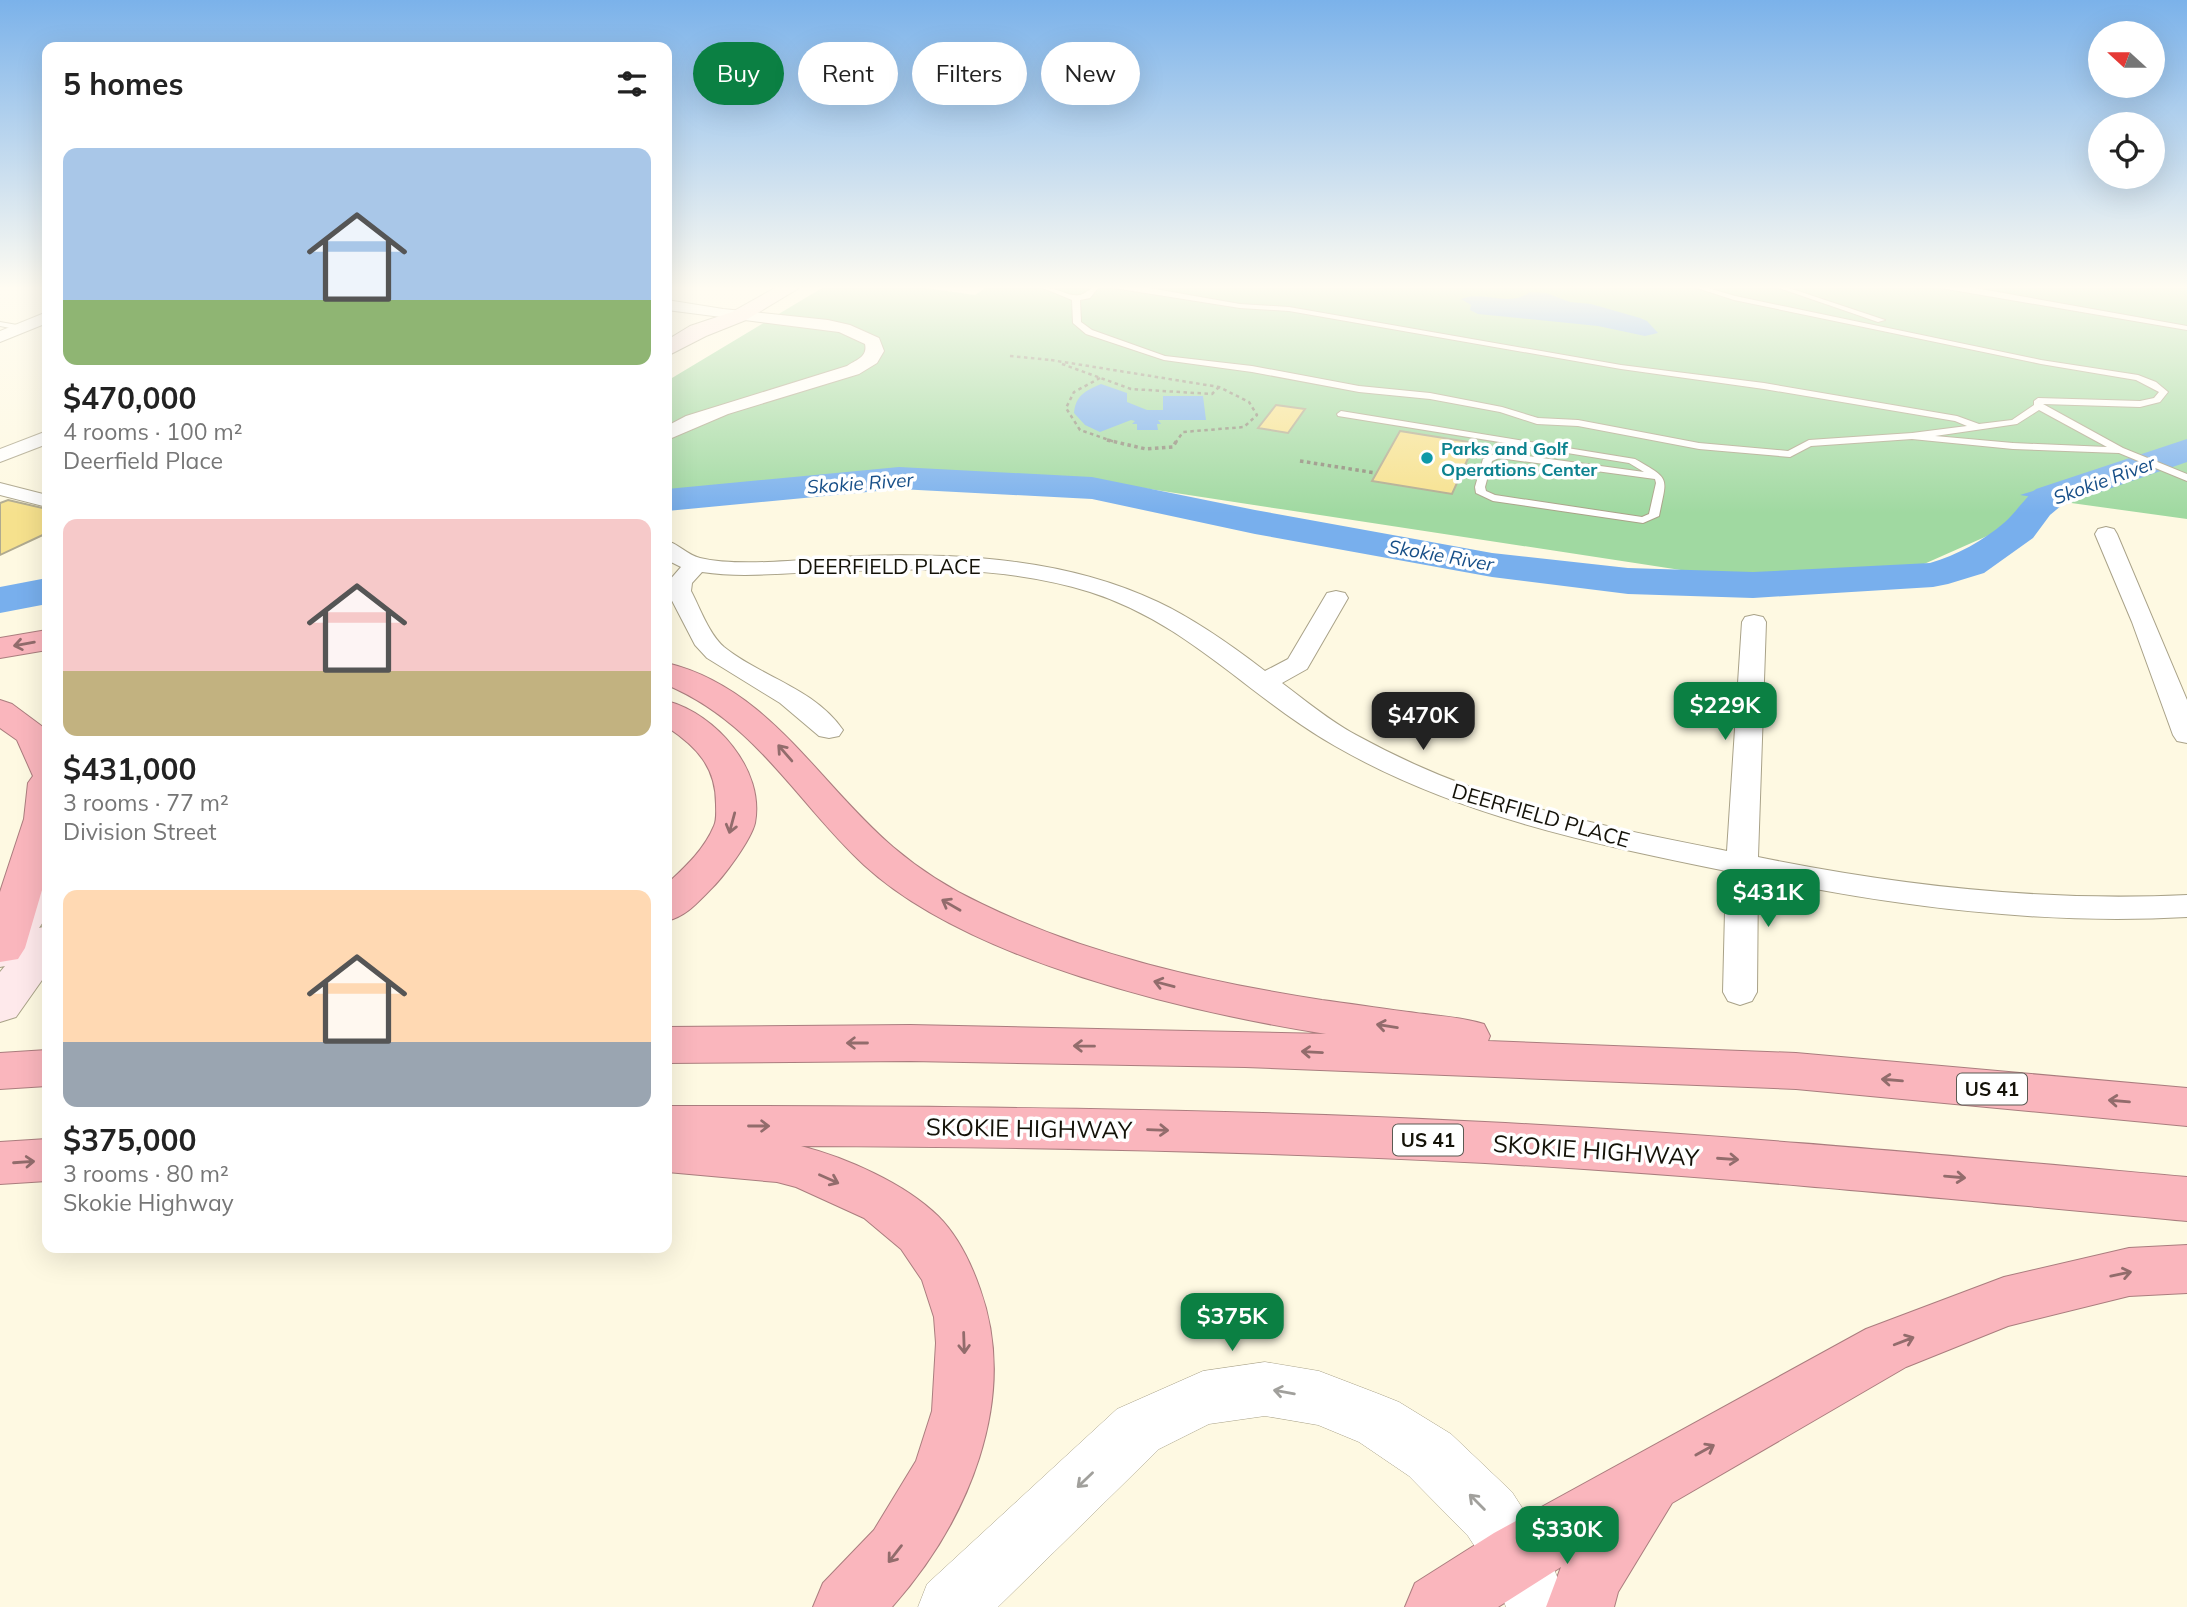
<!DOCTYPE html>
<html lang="en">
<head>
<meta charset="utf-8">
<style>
	:root { --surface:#fff; --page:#f6f6f6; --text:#222; --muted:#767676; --accent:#0b8043 }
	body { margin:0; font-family:Mulish,sans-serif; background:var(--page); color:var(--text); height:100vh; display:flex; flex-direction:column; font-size:26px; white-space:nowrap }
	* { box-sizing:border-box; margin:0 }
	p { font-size:23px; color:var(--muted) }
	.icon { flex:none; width:38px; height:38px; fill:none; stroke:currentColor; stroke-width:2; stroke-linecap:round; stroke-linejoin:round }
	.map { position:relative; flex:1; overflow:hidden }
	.drawer { position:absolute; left:42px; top:42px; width:630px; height:1211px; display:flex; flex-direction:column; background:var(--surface); border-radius:14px; box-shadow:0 7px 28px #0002 }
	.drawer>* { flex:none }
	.guide { position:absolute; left:693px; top:42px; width:665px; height:63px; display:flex; gap:14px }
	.needle { width:46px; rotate:291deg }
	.controls { position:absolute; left:2088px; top:21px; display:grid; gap:14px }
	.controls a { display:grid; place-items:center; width:77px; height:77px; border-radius:50%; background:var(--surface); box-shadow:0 7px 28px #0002; font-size:35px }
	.price { position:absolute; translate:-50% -60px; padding:0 16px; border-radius:14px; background:var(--accent); color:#fff; font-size:23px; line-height:46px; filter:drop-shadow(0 2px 4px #0008) }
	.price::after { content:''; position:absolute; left:50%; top:42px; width:21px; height:16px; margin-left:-10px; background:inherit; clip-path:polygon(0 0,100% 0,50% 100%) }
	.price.active { background:#222; color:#fff }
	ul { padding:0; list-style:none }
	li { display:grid; align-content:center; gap:14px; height:371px; padding:0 21px }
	li span { display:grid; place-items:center; height:217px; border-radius:14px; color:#555 }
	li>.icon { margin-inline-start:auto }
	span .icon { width:126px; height:126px; fill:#fffc; stroke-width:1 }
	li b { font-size:30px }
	h2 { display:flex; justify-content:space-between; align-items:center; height:84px; padding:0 21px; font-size:30px }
	.tag { padding:0 24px; border-radius:32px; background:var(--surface); box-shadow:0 7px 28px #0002; font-size:24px; line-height:63px }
	.tag.active { background:var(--accent); color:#fff }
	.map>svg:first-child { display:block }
</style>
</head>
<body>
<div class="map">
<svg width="2187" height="1607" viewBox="0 0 2187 1607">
	<rect width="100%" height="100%" fill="#fef9e2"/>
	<polygon fill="#a0d9a1" points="822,288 926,288 975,295 985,288 2187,288 2187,519 2064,502 1915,568 1733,578 1097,481 902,472 667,491 667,381"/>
	<g fill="#78afed">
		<path d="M1530 292 1546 293 1570 302 1591 304 1640 318 1647 321 1658 333 1645 336 1598 326 1478 314 1470 310 1471 305 1461 299C1486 290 1507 308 1530 292Z"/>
		<path d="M1101 384 1127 393V402L1147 410H1163V396H1203L1206 420H1158L1161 424H1157L1158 430H1137V424H1132L1135 421 1131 420 1100 432 1085 425 1074 413C1076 395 1085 391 1101 384Z"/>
		<polygon points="2187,443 2187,460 2064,502 2020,495"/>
	</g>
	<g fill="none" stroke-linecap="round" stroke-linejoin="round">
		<g fill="#78afed" fill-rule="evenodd">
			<path d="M2187 439V462L2062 505 2050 515 2033 538 1984 573 1948 584 1933 587 1753 598 1628 594 1492 577 1255 534 1092 499 899 489 667 511V489L899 467 1092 477 1255 510 1492 553 1628 568 1753 572 1930 563C1957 555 1983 541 2005 522 2016 512 2024 499 2036 489Z"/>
			<polygon points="47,578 47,604 0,613 0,587"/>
		</g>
	</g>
	<g fill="#f6e18d" stroke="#b0aa8f" stroke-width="2">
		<polygon points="1276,405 1305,409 1288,433 1258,428"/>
		<polygon points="1400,431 1475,443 1452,494 1372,481"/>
		<polygon points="8,500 47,509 47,533 0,555 0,503"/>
	</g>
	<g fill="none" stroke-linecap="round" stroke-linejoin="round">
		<g stroke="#a9a288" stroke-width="2">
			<g id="service">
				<path d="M1043 288C1064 287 1074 305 1091 288H1098L1090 298 1080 300 1081 322 1092 330 1165 356 1252 366 1359 386 1430 393 1502 407 1538 418 1578 420 1699 443 1788 451 1809 440 1912 433 1967 426 1955 421 1764 389 1621 369 1289 311 1240 308 1114 288H1149L1240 304 1289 307 1621 365 1764 383 1957 416 1979 424 2012 420 2034 405V401L2038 398 2140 401 2154 398 2159 392 2136 380 2041 364 1734 300 1697 288H1708L1735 296 2041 360 2138 375 2156 382 2168 392 2160 402 2140 407 2043 404 2123 448 2187 474V481L2119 453 2013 449 1912 439 1811 446 1790 457 1699 449 1578 426 1537 424 1500 412 1430 399 1359 392 1252 372 1164 360 1086 334 1073 323 1072 300ZM2039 410 2107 447 2013 443 1935 436 2017 424Z"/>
				<polygon points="1779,288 1789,288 1885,320 1878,322"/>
				<polygon points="1941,288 1975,288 2187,326 2187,330"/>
				<polygon points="0,322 23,326 24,328 20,330 0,326"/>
				<path d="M1341 411 1635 459C1671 480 1667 476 1659 516L1643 523 1493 501 1476 493 1475 487 1483 459 1498 452 1644 472 1629 463 1338 416 1337 414ZM1499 458 1655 479 1656 483 1649 514 1642 517 1495 495 1486 491 1485 487 1492 461Z"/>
			</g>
		</g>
		<g stroke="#a9a288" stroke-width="2">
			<g id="minor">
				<path d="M667 300 723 309 828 320 850 325 879 338 884 351 877 363 859 374 728 414 667 440V426L686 416 847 366C856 360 868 357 865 344L839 332 667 310Z"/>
				<polygon points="47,312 47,323 0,342 0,331"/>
				<polygon points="47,431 47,444 0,462 0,449"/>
				<polygon points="0,483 47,495 47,507 0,495"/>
				<polygon points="2106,527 2114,529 2117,534 2187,700 2187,743 2177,741 2173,735 2132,622 2095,534 2098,529"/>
				<path d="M667 541C679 544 687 555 700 558 741 568 815 558 860 556 959 553 1066 558 1158 602 1196 620 1231 645 1265 671L1288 659 1327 593 1336 591 1345 593 1348 598 1307 669 1282 683C1306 701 1330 721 1356 735 1479 803 1592 824 1727 851L1742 622 1745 617 1754 615 1763 617 1766 622 1758 857C1900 886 2042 902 2187 895V917C2042 925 1900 907 1758 878L1757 992 1752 1001 1740 1005 1728 1001 1723 992 1726 871C1590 843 1457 816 1335 746 1249 697 1188 623 1090 592 1005 565 911 568 822 572 782 573 741 578 702 572L692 583 691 591C700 608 709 634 724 647 761 677 814 688 843 730L839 736 829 738 819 736 780 703 707 658 695 645 667 591 668 582 681 567 667 560Z"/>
			</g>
		</g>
		<g stroke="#a9a288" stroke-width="1">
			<polygon id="tertiary" points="1265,1362 1319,1371 1379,1394 1399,1402 1451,1434 1512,1492 1539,1534 1570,1607 1506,1607 1494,1576 1468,1536 1409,1476 1359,1442 1318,1425 1265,1416 1209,1424 1159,1449 998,1607 918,1607 927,1584 1117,1409 1203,1371"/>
		</g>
		<g stroke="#a9a288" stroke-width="2">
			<g id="secondary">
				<polygon points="775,288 799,288 746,320 706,336 667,356 667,340 690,326 732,312"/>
				<polygon points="47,871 47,916 39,928 47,926 47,973 16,1017 0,1022 0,972 5,966 0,967 0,920 32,875"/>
			</g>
		</g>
		<g stroke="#aa7d7e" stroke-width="2">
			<g id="motorway">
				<polygon points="47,630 47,650 0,658 0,638"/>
				<path d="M667 663C769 688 818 783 893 847 920 870 950 889 982 904 1087 955 1207 982 1322 1000 1353 1004 1384 1009 1416 1013 1439 1016 1461 1017 1484 1024L1490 1036 1488 1041 1796 1053 2187 1088V1126L1796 1089 1245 1067 910 1061 667 1063V1027L910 1025 1326 1034C1188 1012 968 961 864 865 796 802 757 723 667 685Z"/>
				<polygon points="0,700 12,704 47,730 47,873 25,948 18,959 0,962 0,892 24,819 28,783 33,776 17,740 0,728"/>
				<path d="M667 701C716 714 765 770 755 823 751 840 723 878 710 890 696 904 686 916 667 921V884C685 867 704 850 714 826 717 820 716 811 716 804 716 767 697 747 667 727Z"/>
				<polygon points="47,1050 47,1086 0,1089 0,1053"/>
				<path d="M667 1106C940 1106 1213 1108 1485 1122 1720 1134 1953 1156 2187 1177V1221C1953 1199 1719 1176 1485 1163 1257 1151 1029 1147 801 1146 847 1158 904 1183 938 1216 958 1236 971 1263 980 1289 1020 1400 967 1523 892 1607H813L823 1583 874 1530 916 1461 932 1411 936 1343 934 1317 922 1280 901 1249 864 1218 796 1187 777 1182 667 1172Z"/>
				<polygon points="47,1139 47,1181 0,1184 0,1142"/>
				<polygon points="2187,1245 2187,1293 2129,1296 2008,1326 1906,1367 1672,1503 1618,1592 1614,1607 1546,1607 1561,1567 1498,1607 1405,1607 1415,1583 1494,1533 1866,1329 2004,1277 2129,1248"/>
			</g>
		</g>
		<g stroke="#8c8878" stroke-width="2.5" stroke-dasharray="3.5 3.5" stroke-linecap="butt">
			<polyline points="1010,356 1051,360"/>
			<polyline points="1051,360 1219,387 1249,402 1257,415 1244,427 1183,432 1176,442"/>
			<polyline points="1062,364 1131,389 1212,394 1219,387"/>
			<polyline points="1100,378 1074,392 1066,408 1080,430 1115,442"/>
		</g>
		<g stroke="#8c8878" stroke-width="3.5" stroke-dasharray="3.5 3.5" stroke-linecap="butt">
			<polyline points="1107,440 1146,449 1173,447 1177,440"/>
			<polyline points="1300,461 1376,473"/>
		</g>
		<use href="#service" fill="#fff" fill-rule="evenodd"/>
		<use href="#minor" fill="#fff" fill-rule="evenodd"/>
		<use href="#tertiary" fill="#fff" fill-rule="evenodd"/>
		<use href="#secondary" fill="#fee9eb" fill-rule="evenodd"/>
		<use href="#motorway" fill="#fab6bd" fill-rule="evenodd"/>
	</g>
	<defs><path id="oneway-shaft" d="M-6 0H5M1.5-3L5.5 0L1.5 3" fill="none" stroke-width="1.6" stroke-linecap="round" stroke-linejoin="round" transform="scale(1.75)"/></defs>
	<g stroke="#926c6c">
		<use href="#oneway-shaft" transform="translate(24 644) rotate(170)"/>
		<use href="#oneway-shaft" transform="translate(785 753) rotate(-131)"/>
		<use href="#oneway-shaft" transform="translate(732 823) rotate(105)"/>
		<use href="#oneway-shaft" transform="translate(951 905) rotate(-150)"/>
		<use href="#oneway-shaft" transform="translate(1164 984) rotate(-165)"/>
		<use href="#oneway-shaft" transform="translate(1387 1026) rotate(-171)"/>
		<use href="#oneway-shaft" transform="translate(857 1043) rotate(180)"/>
		<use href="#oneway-shaft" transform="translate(1084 1046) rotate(-179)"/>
		<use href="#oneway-shaft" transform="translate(1312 1052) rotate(-177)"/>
		<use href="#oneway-shaft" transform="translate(1892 1080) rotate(-175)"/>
		<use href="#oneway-shaft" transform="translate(2119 1101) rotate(-175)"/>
		<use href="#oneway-shaft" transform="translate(759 1126)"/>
		<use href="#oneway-shaft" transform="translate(1158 1130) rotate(2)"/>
		<use href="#oneway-shaft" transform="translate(1728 1159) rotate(4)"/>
		<use href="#oneway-shaft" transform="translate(24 1162) rotate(-4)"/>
		<use href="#oneway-shaft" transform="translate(1955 1177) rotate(5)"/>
		<use href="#oneway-shaft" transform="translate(829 1179) rotate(24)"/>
		<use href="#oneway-shaft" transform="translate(2121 1274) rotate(-12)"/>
		<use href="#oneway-shaft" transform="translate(1904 1341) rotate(-21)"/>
		<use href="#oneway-shaft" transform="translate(964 1343) rotate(88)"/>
		<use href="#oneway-shaft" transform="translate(1705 1450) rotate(-29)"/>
		<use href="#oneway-shaft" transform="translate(895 1554) rotate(128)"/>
	</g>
	<g stroke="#a1a09c">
		<use href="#oneway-shaft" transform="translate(1284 1392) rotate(-170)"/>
		<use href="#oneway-shaft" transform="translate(1085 1480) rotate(136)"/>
		<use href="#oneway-shaft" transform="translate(1477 1502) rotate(-135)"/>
	</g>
	<linearGradient id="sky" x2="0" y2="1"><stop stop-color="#7bb2ea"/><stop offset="0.56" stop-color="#fffcf2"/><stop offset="1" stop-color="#fffcf2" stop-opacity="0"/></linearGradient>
	<rect width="2187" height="513" fill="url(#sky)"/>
	<circle fill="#0f9aa8" stroke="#fff" stroke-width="2.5" cx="1427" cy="458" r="7"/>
	<g text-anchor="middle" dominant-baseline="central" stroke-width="7" stroke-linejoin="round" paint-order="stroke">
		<g font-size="18" font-weight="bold" fill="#0d838f" stroke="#fff" text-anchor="start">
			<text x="1441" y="448">Parks and Golf<tspan x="1441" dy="21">Operations Center</tspan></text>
		</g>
		<g font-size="19" font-style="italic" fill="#174f88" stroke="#fff">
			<text transform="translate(2104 480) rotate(-20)">Skokie River</text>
			<text transform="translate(860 483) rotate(-4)">Skokie River</text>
			<text transform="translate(1441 555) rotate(10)">Skokie River</text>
		</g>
		<g fill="#fff" stroke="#5a5952" stroke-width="2">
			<rect x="1957" y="1073.5" width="70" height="31" rx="5"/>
			<rect x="1393" y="1124.5" width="70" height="31" rx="5"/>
		</g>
		<g font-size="19" font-weight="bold" fill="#141208">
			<text x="1992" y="1089">US 41</text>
			<text x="1428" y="1140">US 41</text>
		</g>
		<g font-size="21" fill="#141208" stroke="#fff">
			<text x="889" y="566">DEERFIELD PLACE</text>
			<text transform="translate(1541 815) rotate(16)">DEERFIELD PLACE</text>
		</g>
		<g font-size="24" fill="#141208" stroke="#fff">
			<text transform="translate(1029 1128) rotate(1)">SKOKIE HIGHWAY</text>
			<text transform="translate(1596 1150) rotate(4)">SKOKIE HIGHWAY</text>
		</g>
	</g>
</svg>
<div class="controls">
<a><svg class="needle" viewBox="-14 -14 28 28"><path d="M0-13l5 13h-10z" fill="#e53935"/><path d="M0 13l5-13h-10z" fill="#767676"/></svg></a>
<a><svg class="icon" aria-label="locate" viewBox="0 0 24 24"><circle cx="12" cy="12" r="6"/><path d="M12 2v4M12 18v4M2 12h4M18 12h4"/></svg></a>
</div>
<b class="price" style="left:1725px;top:742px">$229K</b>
<b class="price active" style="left:1423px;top:752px">$470K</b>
<b class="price" style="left:1768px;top:929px">$431K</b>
<b class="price" style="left:1232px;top:1353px">$375K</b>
<b class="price" style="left:1567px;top:1566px">$330K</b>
<div class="guide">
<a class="tag active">Buy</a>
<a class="tag">Rent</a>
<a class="tag">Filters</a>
<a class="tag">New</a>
</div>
<section class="drawer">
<h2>5 homes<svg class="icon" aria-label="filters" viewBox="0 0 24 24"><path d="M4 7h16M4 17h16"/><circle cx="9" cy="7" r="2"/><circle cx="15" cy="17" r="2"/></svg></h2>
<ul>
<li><span style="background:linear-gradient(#a9c7e8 70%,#8fb573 0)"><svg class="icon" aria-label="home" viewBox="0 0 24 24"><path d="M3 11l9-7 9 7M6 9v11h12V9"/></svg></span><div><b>$470,000</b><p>4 rooms · 100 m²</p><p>Deerfield Place</p></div></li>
<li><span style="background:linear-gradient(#f6c9c9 70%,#c2b280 0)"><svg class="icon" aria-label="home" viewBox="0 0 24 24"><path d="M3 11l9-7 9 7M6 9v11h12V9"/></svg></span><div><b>$431,000</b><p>3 rooms · 77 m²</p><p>Division Street</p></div></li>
<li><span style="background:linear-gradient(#ffd9b3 70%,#9aa5b1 0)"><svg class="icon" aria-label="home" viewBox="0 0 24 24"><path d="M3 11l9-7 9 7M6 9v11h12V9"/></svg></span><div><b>$375,000</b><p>3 rooms · 80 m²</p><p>Skokie Highway</p></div></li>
</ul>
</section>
</div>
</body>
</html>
